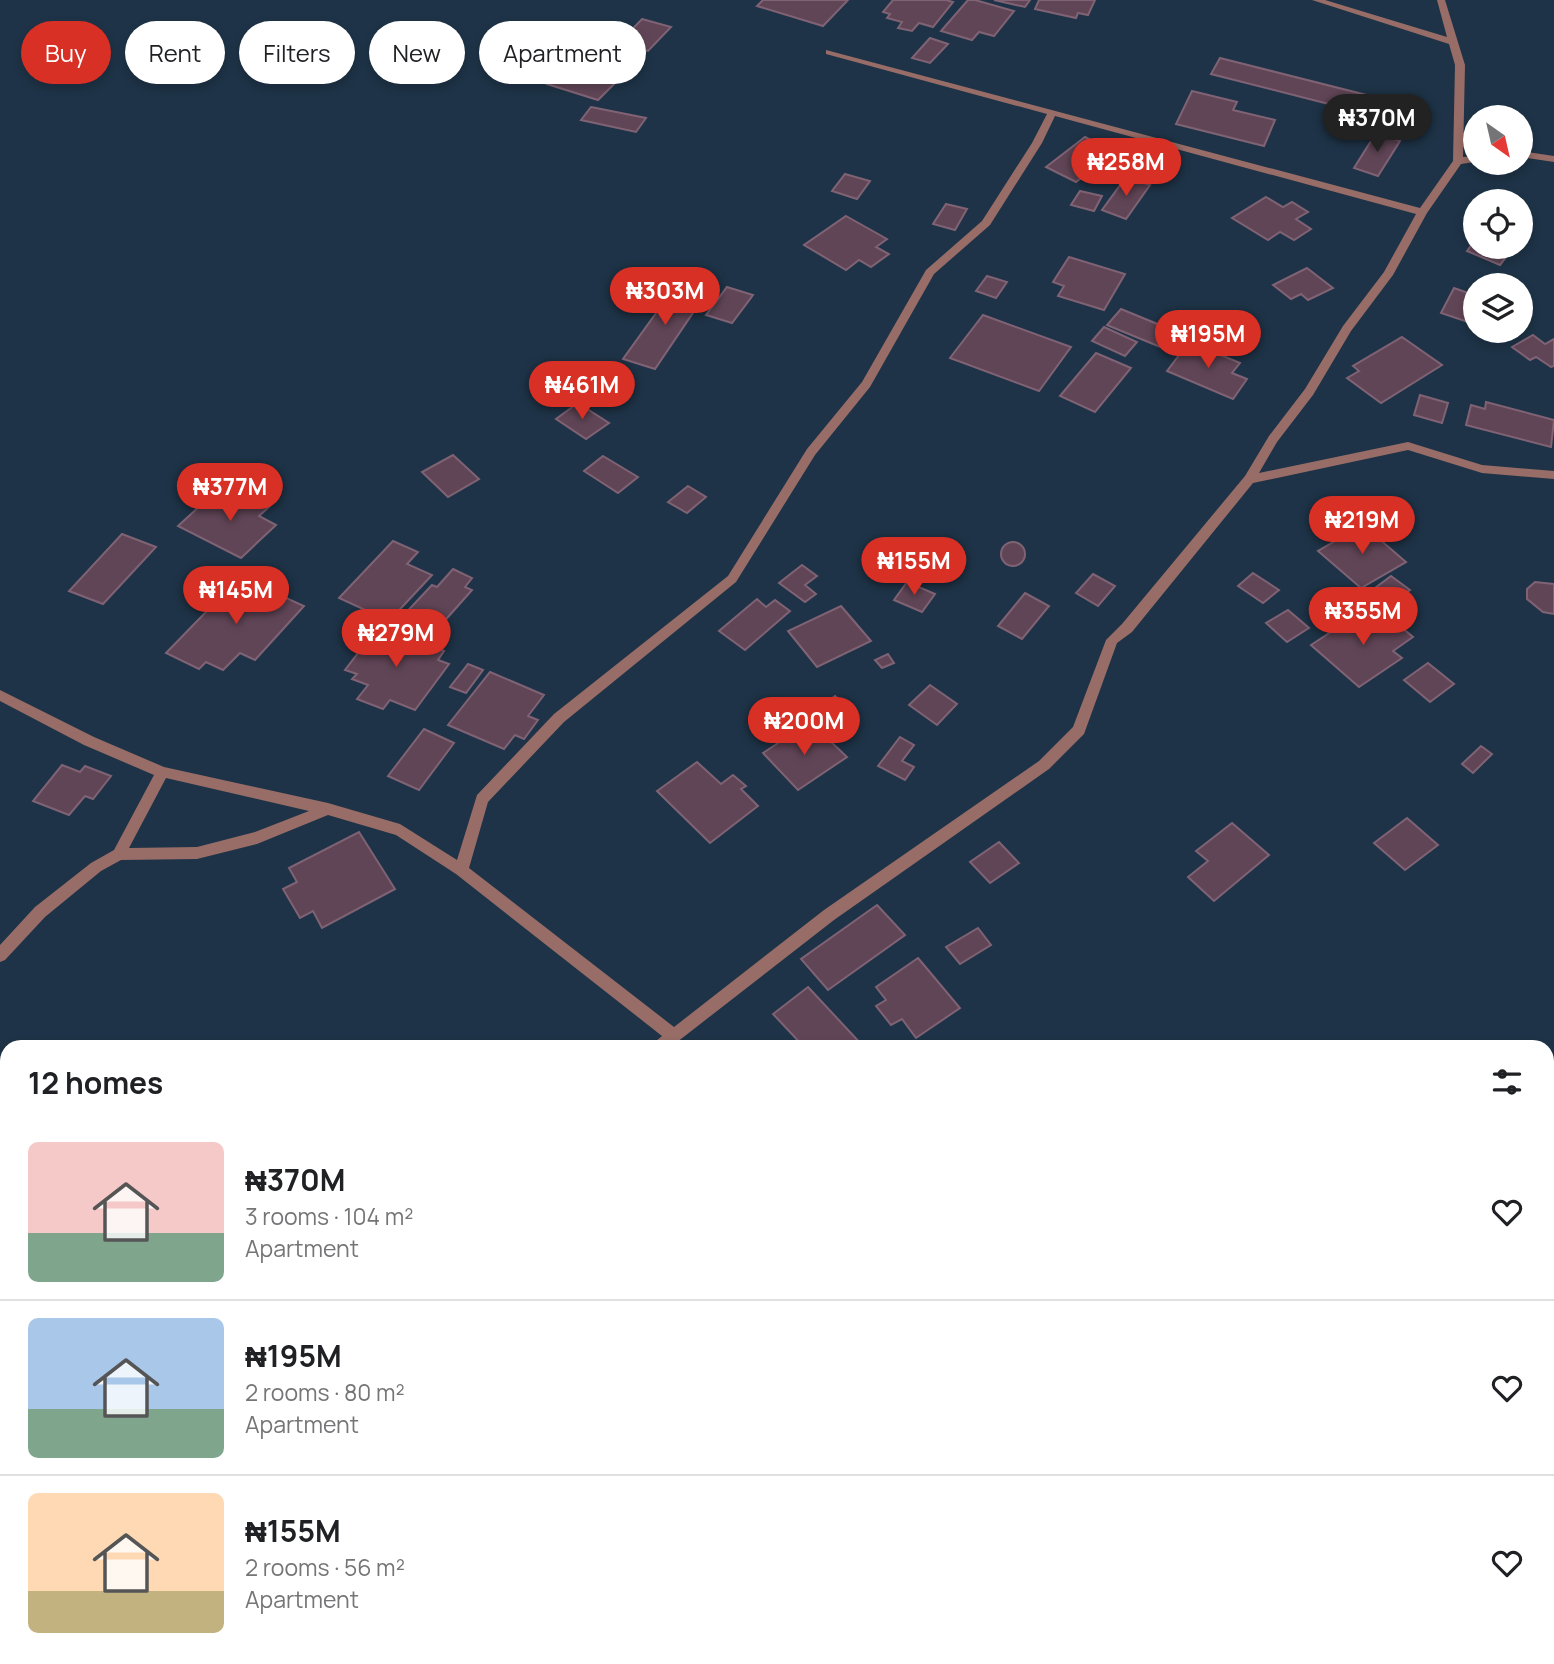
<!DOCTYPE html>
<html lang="en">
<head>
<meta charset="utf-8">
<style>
	:root { --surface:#fff; --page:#f2f2f2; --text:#202124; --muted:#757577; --line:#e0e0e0; --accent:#d93025 }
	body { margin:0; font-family:Manrope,sans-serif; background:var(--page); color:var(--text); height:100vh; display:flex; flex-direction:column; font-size:26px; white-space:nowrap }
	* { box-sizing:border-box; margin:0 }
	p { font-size:23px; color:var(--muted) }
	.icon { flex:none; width:38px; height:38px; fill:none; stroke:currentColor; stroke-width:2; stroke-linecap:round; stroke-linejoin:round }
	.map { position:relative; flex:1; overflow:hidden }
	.side { position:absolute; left:0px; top:1040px; width:1554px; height:625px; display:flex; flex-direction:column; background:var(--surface); border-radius:21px 21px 0 0; box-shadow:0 4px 10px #0003 }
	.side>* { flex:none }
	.banner { position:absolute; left:21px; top:21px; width:700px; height:63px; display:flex; gap:14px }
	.needle { width:46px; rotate:146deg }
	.buttons { position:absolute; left:1463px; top:105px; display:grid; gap:14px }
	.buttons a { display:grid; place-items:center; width:70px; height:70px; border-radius:50%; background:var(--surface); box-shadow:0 4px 10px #0003; font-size:35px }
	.price { position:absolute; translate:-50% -60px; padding:0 16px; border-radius:24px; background:var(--accent); color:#fff; font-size:23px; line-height:46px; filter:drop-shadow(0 2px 4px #0008) }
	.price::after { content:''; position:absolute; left:50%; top:42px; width:21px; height:16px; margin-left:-10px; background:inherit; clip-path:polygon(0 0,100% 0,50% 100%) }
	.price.selected { background:#222; color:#fff }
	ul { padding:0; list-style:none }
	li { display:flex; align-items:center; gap:21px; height:175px; padding:0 28px }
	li+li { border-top:2px solid var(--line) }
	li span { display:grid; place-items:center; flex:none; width:196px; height:140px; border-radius:10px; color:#555 }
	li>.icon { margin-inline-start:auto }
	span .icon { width:84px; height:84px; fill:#fffc; stroke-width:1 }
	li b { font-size:30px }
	h2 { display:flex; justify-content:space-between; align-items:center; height:84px; padding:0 28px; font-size:30px }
	.chip { padding:0 24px; border-radius:32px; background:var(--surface); box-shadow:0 4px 10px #0003; font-size:24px; line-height:63px }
	.chip.selected { background:var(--accent); color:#fff }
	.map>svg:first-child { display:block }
</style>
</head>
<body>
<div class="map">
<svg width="1554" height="1664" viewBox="0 0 1554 1664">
	<rect width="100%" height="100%" fill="#1e3347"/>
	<g fill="#604556" stroke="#7f6374" stroke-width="2">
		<polygon points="763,0 848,0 823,26 757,6"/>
		<polygon points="893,0 946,0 953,2 933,27 919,23 912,31 898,28 902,22 887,18 890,14 883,12"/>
		<polygon points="968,0 975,0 1014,11 994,36 979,32 972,40 941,31"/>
		<polygon points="994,0 1030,0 1025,7"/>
		<polygon points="1039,0 1095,0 1088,15 1078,13 1076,18 1035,9"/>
		<polygon points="642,19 671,27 648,51 619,43"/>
		<polygon points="930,38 948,44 930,63 912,58"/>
		<polygon points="606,43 644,54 598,100 547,84 564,69 555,66 575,47 595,53"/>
		<polygon points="1220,58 1410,106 1403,123 1211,74"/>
		<polygon points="1192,91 1237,102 1233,110 1275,120 1264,146 1176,124"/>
		<polygon points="591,107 646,118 636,132 581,120"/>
		<polygon points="1376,133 1400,141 1378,176 1354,168"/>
		<polygon points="1085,137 1115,152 1076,182 1046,167"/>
		<polygon points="845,174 870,181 857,199 832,191"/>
		<polygon points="1126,177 1150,185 1126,219 1102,210"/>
		<polygon points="1080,191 1102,196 1094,211 1071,205"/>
		<polygon points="1266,197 1283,207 1292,202 1308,212 1296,219 1311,229 1294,240 1280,232 1268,240 1232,218"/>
		<polygon points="946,204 967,209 955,230 933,224"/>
		<polygon points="846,216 887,239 876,247 889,254 871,267 859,260 846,270 804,245"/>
		<polygon points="1475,240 1475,247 1513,248 1500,265 1467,251"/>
		<polygon points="1069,257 1125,274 1104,310 1058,296 1064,286 1053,282"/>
		<polygon points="1307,268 1333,288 1308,300 1301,294 1291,299 1273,285"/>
		<polygon points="987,276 1007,282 996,298 976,291"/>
		<polygon points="677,284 707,292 655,369 623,359"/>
		<polygon points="727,287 753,295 732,323 706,315"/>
		<polygon points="1474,287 1475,320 1470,318 1468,322 1441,313 1454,288 1471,294"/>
		<polygon points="1121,309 1189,337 1175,353 1107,325"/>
		<polygon points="983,315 1071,347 1039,391 950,358"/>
		<polygon points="1104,327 1137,342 1125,356 1092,341"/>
		<polygon points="1533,335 1545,344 1554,339 1554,366 1551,367 1536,357 1530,360 1512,347"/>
		<polygon points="1402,337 1442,365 1381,403 1347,378 1359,371 1353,366"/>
		<polygon points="1189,342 1240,363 1232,373 1247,379 1233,399 1167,371"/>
		<polygon points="1096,353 1131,368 1095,412 1060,396"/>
		<polygon points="1420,395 1448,403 1442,423 1414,415"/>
		<polygon points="1486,402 1554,420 1551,447 1466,425 1471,405 1485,409"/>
		<polygon points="578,403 609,423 586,439 556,419"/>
		<polygon points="453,455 479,479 448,497 422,472"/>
		<polygon points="603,456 638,477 618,493 584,471"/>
		<polygon points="688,486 706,497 687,513 668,502"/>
		<polygon points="237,490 270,506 259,516 276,525 241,558 178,526 214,493 227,500"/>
		<polygon points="1363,525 1406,562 1361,588 1318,551"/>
		<polygon points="122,534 156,547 103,604 69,591"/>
		<polygon points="393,541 418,552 407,564 432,575 389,621 339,598"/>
		<circle cx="1013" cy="554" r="12"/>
		<polygon points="802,565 817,576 805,585 816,594 805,602 779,583"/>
		<polygon points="453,569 472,578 465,587 472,590 433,634 401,618 432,585 437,587"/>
		<polygon points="1253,573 1279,590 1263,603 1238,586"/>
		<polygon points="1093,574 1115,586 1098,606 1076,593"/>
		<polygon points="1391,576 1410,590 1393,602 1375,588"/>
		<polygon points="240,577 304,606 255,660 240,653 223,670 206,662 199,669 166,653"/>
		<polygon points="907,582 935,594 922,612 894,600"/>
		<polygon points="1535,582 1554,584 1554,614 1543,612 1527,599 1527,589"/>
		<polygon points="1025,593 1049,606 1022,639 998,626"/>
		<polygon points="757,599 766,607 775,600 790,611 745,650 719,631"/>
		<polygon points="841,606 871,641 817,667 788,631"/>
		<polygon points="1288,610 1309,628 1287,642 1266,623"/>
		<polygon points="1363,611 1378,623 1388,616 1413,637 1393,651 1402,658 1359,687 1311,645"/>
		<polygon points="379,626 444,651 438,660 449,664 415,710 390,700 383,709 357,699 368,685 352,679 357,674 345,670"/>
		<polygon points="888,654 894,663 882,668 875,660"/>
		<polygon points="1428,663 1454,684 1430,702 1404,680"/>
		<polygon points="468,664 483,670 466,693 450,687"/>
		<polygon points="490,672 544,695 528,716 538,720 524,739 515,735 504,749 448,725"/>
		<polygon points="930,685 957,704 937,725 909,705"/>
		<polygon points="835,696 851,710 837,721 845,728 830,739 823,732 817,737 800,722"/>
		<polygon points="804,726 817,740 824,735 847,757 798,790 763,753"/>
		<polygon points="424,729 454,743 419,790 388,776"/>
		<polygon points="900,737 914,745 902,761 914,767 905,780 878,766"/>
		<polygon points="1481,746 1492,754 1473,773 1462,764"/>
		<polygon points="697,762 721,784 733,775 746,786 741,789 758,806 710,843 657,791"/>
		<polygon points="62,765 80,772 85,766 111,776 93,799 85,796 69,815 33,801"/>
		<polygon points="1407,818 1438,845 1405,870 1374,843"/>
		<polygon points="1232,823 1269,855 1214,901 1188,877 1208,861 1196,851"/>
		<polygon points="359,832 395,889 322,928 313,911 300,918 283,889 297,882 289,868"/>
		<polygon points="999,842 1019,863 990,883 970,862"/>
		<polygon points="877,905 905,935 828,990 801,959"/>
		<polygon points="978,928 991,945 960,964 946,947"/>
		<polygon points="918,958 960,1008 916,1038 902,1019 891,1025 876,1006 886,1000 876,987"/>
		<polygon points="808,987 863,1046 803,1046 773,1014"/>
		<polygon points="1554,1070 1554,1112 1547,1106 1547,1077"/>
		<rect x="408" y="1657" width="128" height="7"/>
	</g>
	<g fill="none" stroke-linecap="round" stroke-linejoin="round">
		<g fill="#986d67" fill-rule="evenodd">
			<path d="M1312 0H1325L1447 37 1437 0H1445L1465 65 1463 157 1475 156V162L1461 164 1427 213 1393 275 1351 331 1313 395 1277 442 1259 473 1408 442 1482 465 1554 471V479L1482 473 1408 450 1253 483 1132 632 1117 643 1084 734 1049 769 834 920 672 1046H654L656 1041 662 1036 456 874 396 835 328 815 257 844 197 859 121 860 101 871 45 917 5 960 0 962V945L35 907 91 863 114 850 154 775 84 745 0 701V690L94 737 164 767 328 803 400 824 457 860 477 795 554 714 728 576 807 449 862 382 926 270 982 221 1032 143 1047 114 826 54V50L1420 208 1453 161 1455 65 1449 44ZM1055 116 1416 214 1384 272 1343 326 1305 389 1269 436 1245 476 1122 624 1106 640 1073 727 1039 761 824 910 674 1027 469 868 488 802 564 722 736 582 815 455 870 387 934 274 990 225 1042 143ZM166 778 309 811 255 832 197 847 129 848Z"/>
			<polygon points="1521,151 1554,156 1554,162 1521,157"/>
			<polygon points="7,1480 7,1499 0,1502 0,1483"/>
			<polygon points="46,1657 65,1657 65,1664 45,1664"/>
			<polygon points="602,1657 623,1657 626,1664 604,1664"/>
			<polygon points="789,1657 814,1657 811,1664 786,1664"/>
			<polygon points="1260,1657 1282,1657 1285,1664 1263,1664"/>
		</g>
	</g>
</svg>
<div class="buttons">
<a><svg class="needle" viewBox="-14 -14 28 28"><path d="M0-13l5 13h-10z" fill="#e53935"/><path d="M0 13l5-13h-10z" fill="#757577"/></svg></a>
<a><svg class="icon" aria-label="locate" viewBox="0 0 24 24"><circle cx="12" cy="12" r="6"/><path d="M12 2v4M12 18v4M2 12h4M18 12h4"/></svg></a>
<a><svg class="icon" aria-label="layers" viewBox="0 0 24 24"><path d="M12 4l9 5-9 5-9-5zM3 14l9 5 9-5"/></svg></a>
</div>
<b class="price selected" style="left:1377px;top:154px">₦370M</b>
<b class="price" style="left:1126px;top:198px">₦258M</b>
<b class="price" style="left:665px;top:327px">₦303M</b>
<b class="price" style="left:1208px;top:370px">₦195M</b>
<b class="price" style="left:582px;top:421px">₦461M</b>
<b class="price" style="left:230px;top:523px">₦377M</b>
<b class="price" style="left:1362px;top:556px">₦219M</b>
<b class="price" style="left:914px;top:597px">₦155M</b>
<b class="price" style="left:236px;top:626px">₦145M</b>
<b class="price" style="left:1363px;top:647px">₦355M</b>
<b class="price" style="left:396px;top:669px">₦279M</b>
<b class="price" style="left:804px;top:757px">₦200M</b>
<div class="banner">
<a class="chip selected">Buy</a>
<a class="chip">Rent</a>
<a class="chip">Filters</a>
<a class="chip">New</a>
<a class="chip">Apartment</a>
</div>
<section class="side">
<h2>12 homes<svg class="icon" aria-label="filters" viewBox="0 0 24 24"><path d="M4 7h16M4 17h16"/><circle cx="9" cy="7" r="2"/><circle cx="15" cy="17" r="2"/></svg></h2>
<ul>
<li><span style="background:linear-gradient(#f6c9c9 65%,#7fa58c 0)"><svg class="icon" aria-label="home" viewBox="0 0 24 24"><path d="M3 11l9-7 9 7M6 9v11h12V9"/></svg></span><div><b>₦370M</b><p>3 rooms · 104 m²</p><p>Apartment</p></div><svg class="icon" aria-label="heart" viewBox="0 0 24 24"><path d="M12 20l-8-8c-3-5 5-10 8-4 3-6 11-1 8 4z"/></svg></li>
<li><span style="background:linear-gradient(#a9c7e8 65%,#7fa58c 0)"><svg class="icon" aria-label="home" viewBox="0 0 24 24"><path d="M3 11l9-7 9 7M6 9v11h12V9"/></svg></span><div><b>₦195M</b><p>2 rooms · 80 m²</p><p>Apartment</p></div><svg class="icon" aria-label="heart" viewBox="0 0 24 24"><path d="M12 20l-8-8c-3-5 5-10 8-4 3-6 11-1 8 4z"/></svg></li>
<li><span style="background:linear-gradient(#ffd9b3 70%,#c2b280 0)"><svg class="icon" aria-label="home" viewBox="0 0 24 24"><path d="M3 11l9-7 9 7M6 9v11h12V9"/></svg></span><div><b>₦155M</b><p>2 rooms · 56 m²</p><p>Apartment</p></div><svg class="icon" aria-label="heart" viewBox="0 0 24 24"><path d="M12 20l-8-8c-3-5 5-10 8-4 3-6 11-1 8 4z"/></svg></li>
</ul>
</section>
</div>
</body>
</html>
